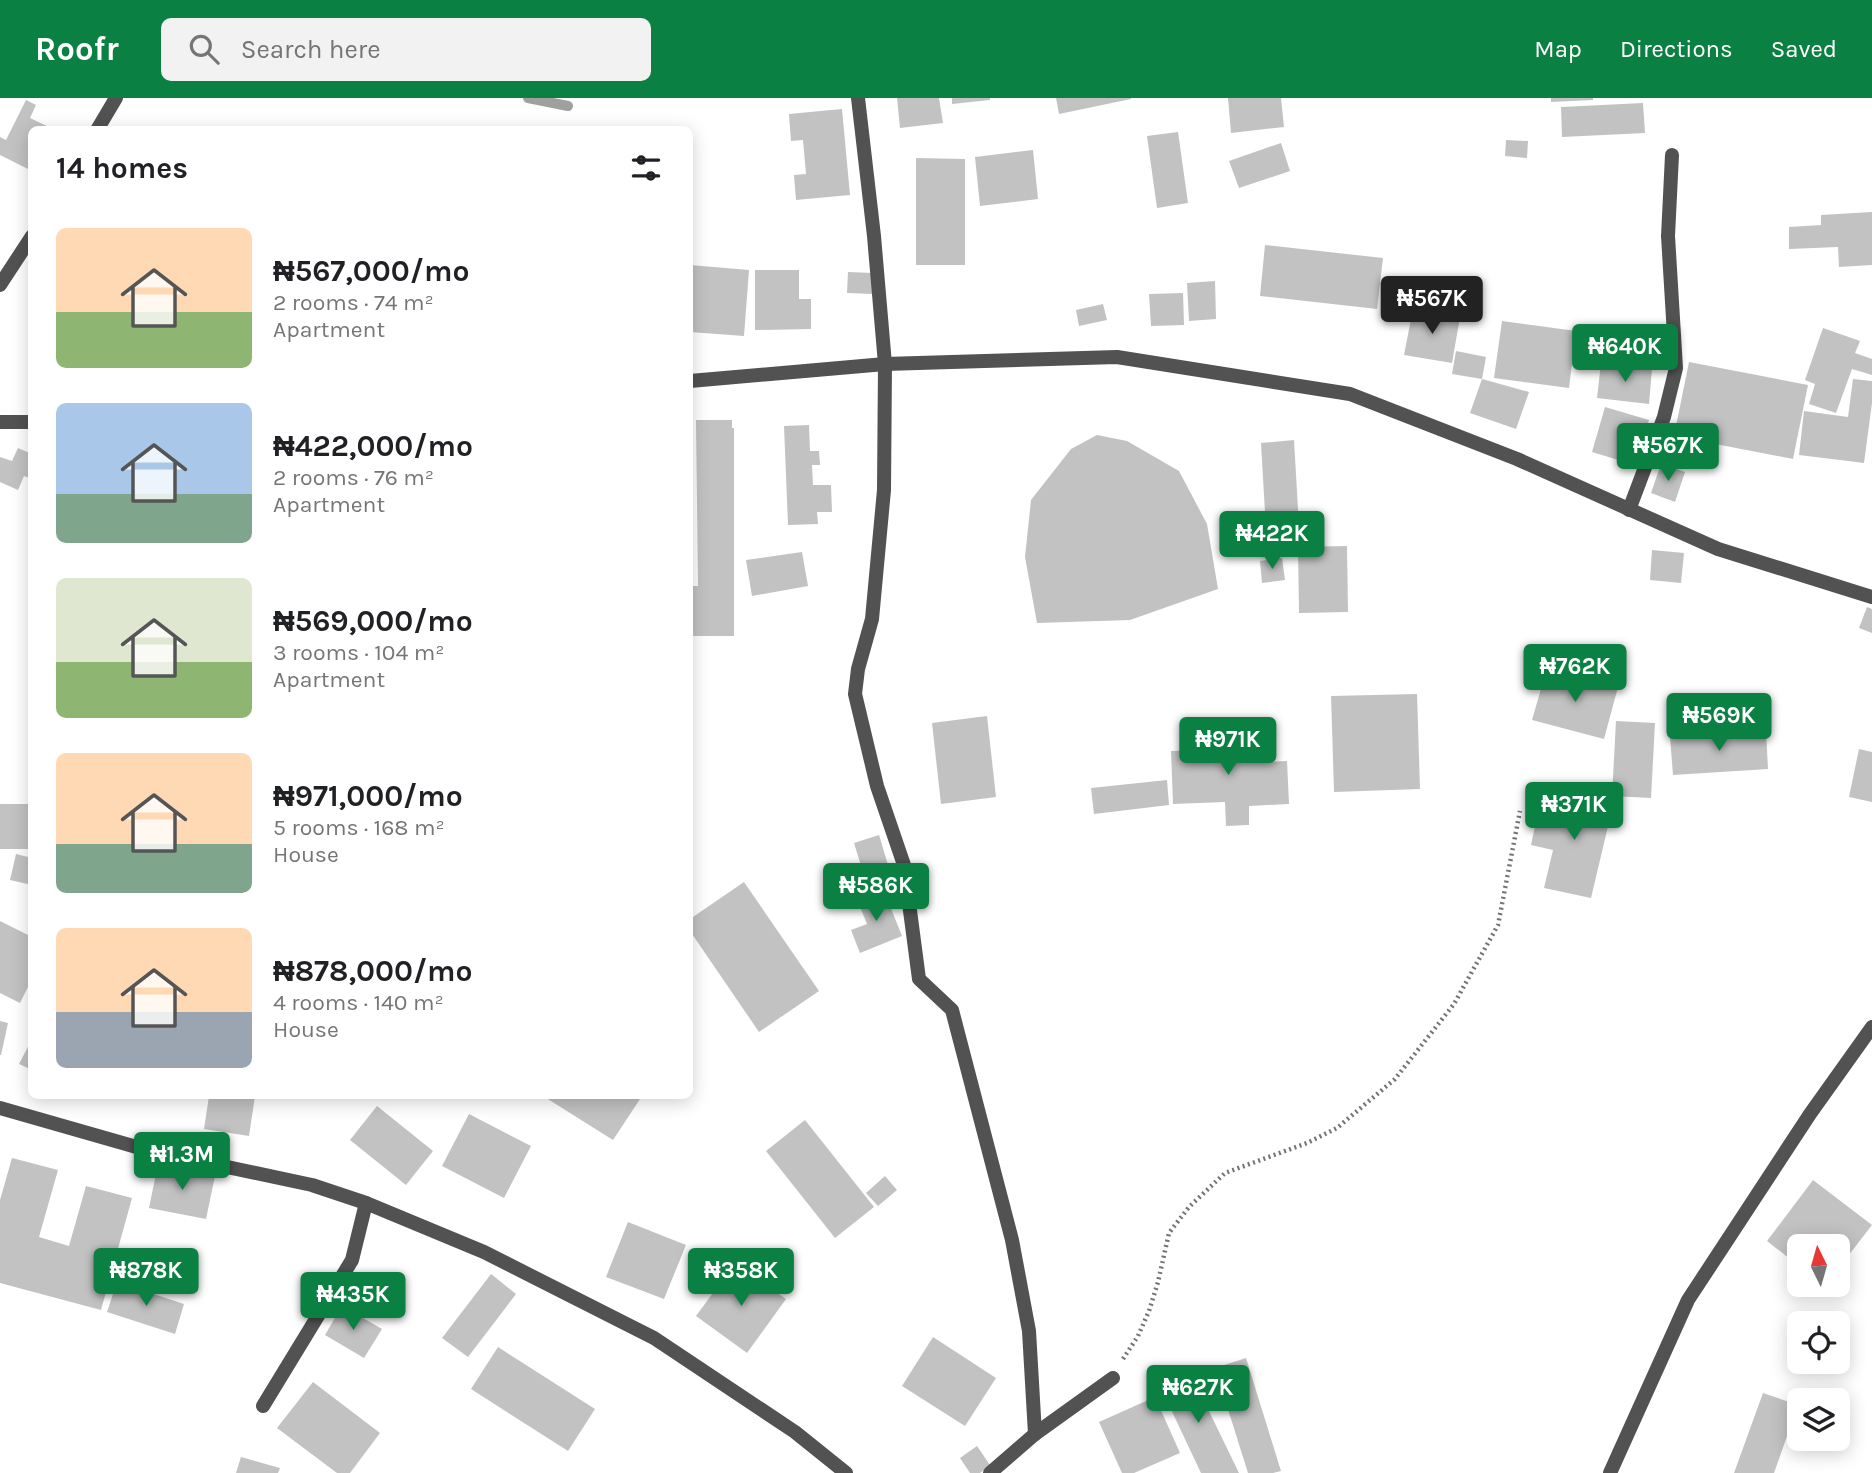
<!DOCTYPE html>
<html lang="en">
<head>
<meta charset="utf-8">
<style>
	:root { --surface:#fff; --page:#f2f2f2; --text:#202124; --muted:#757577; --accent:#0b8043 }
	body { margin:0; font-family:Karla,sans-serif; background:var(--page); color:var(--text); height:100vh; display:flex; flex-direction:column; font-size:26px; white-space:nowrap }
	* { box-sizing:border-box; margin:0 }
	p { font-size:23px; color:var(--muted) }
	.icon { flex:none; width:38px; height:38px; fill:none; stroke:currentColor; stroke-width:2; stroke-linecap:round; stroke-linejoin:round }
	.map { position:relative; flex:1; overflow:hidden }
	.drawer { position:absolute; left:28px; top:28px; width:665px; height:973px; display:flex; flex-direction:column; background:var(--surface); border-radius:10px; box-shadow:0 4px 18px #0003 }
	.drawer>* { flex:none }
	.needle { width:46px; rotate:355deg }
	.tools { position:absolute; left:1787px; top:1136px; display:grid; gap:14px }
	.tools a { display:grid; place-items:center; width:63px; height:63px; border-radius:10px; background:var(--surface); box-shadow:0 4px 18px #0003; font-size:35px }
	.price { position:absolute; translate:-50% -60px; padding:0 16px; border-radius:7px; background:var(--accent); color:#fff; font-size:23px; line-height:46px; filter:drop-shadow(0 2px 4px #0008) }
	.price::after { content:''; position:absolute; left:50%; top:42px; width:21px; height:16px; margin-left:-10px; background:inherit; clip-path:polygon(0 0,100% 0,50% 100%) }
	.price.selected { background:#222; color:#fff }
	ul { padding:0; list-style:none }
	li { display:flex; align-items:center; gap:21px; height:175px; padding:0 28px }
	li span { display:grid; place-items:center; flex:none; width:196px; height:140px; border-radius:10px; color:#555 }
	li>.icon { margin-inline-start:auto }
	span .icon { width:84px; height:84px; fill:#fffc; stroke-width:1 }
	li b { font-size:30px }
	h2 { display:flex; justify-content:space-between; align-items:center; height:84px; padding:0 28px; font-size:30px }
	header { display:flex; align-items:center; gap:42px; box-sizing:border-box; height:98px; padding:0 35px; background:var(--accent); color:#fff }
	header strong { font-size:33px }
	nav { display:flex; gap:38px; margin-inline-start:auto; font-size:24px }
	.search { width:490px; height:63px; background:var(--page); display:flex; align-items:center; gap:18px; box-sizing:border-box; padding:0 24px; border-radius:10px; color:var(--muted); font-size:26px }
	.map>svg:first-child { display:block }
</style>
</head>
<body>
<header>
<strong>Roofr</strong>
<div class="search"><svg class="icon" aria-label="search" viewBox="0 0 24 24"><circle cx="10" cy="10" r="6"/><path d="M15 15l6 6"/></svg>Search here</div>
<nav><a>Map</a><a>Directions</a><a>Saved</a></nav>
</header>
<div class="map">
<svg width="1872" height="1375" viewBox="0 0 1872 1375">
	<rect width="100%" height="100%" fill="#fff"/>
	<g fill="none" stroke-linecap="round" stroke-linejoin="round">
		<polyline stroke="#a0a0a0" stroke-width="10" points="528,0 568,8"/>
	</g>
	<g fill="#c2c2c2">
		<polygon points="897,0 939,0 943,25 900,30"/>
		<polygon points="952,0 990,0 990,2 952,6"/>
		<polygon points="1056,0 1131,0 1131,1 1059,16"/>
		<polygon points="1228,0 1281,0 1284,29 1231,35"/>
		<polygon points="1551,0 1593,0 1593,2 1551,4"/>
		<polygon points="26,2 36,7 30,20 49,29 48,32 32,32 32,65 28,71 0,57 0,39 6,42"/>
		<polygon points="1643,5 1645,35 1562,39 1561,9"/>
		<polygon points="842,11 850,97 796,102 794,77 806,76 803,42 791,43 789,16"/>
		<polygon points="1178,34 1188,105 1157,110 1147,38"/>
		<polygon points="1506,42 1528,43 1527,60 1505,58"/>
		<polygon points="1281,45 1290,73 1239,90 1229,63"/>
		<polygon points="1033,52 1038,101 980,108 975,59"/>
		<polygon points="916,60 965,61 965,167 916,167"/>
		<polygon points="1872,114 1872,167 1839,169 1838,149 1789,151 1789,129 1821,127 1821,117"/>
		<polygon points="1265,147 1383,160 1377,211 1260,198"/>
		<polygon points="690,167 749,172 744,238 690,234"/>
		<polygon points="755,172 799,172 799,201 811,201 811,231 755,232"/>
		<polygon points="848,174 873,175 872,196 847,195"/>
		<polygon points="1215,183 1216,221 1189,223 1187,185"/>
		<polygon points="1183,195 1184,227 1151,228 1149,196"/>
		<polygon points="1103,206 1107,222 1079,228 1076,212"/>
		<polygon points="1413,211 1460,219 1452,265 1404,257"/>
		<polygon points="1502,223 1576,233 1569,290 1494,280"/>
		<polygon points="1823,230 1860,243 1855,255 1872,261 1872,277 1852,271 1836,315 1809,306 1815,286 1805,282"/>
		<polygon points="1456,253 1486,259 1482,281 1452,276"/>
		<polygon points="1689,264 1808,287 1793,361 1674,338"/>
		<polygon points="1601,265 1652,271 1649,306 1597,300"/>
		<polygon points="1482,281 1529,294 1516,331 1470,315"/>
		<polygon points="1853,281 1872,283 1872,305 1864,365 1799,357 1804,313 1848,319"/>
		<polygon points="1605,309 1649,322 1635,367 1592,354"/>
		<polygon points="696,322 732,322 732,330 734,330 734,538 690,538 690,488 698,488"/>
		<polygon points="809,327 810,353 819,353 820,367 812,367 813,387 831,387 832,414 817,414 818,426 788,427 784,328"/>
		<polygon points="1097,337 1127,343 1179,373 1207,426 1218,491 1130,522 1037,525 1025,459 1031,402 1071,351"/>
		<polygon points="1294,342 1300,446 1267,449 1261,345"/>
		<polygon points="18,350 32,356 32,381 24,378 18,392 0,384 0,359 12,363"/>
		<polygon points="1661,366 1685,374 1675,404 1651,395"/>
		<polygon points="1347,448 1348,514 1299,515 1298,449"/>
		<polygon points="1652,452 1684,455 1681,485 1650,482"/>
		<polygon points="802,454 808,488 752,498 746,462"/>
		<polygon points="1282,460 1285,482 1262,485 1260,463"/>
		<polygon points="1867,509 1872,511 1872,535 1859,530"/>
		<polygon points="1547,570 1618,589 1604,641 1532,622"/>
		<polygon points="1417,596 1420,691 1334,694 1331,598"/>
		<polygon points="987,618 996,699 941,706 932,625"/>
		<polygon points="1616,623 1655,625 1651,700 1612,698"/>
		<polygon points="1240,628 1242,665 1287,663 1289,706 1249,708 1249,727 1226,728 1225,704 1173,706 1171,653 1207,652 1206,630"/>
		<polygon points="1766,633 1768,671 1673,677 1670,639"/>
		<polygon points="1859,651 1872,654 1872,704 1849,699"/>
		<polygon points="1167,682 1169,707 1094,716 1091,690"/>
		<polygon points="1573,692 1614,703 1591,800 1544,790 1553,752 1531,747 1539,709 1567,716"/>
		<rect x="0" y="706" width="32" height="45"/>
		<polygon points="879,737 891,777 866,784 854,745"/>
		<polygon points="16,756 32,760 32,787 10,782"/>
		<polygon points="744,784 819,893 759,934 690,833 690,821"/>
		<polygon points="884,793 902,838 860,855 851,832 867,826 858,804"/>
		<polygon points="0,823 32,839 32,881 20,905 0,895"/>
		<polygon points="0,923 8,925 1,957 0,957"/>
		<polygon points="32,941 32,972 19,966"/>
		<polygon points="209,998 255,998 249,1038 204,1031"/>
		<polygon points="543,998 642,998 613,1042"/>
		<polygon points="377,1008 433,1053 406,1087 350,1042"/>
		<polygon points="469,1016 531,1048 504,1100 442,1068"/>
		<polygon points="805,1022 874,1109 835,1140 766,1053"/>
		<polygon points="12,1060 58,1072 39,1139 69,1148 86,1088 132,1100 101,1212 0,1185 0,1102"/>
		<polygon points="158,1066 215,1078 206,1121 149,1110"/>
		<polygon points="885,1078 897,1092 878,1108 866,1095"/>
		<polygon points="1813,1082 1872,1127 1838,1171 1838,1148 1799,1148 1799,1168 1767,1143"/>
		<polygon points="628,1124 686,1147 664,1201 606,1179"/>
		<polygon points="735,1165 786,1201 747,1255 696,1218"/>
		<polygon points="491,1176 516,1196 468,1259 442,1240"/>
		<polygon points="117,1184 184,1206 175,1236 107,1214"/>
		<polygon points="342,1208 382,1231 364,1260 325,1237"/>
		<polygon points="933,1239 996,1280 965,1328 902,1288"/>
		<polygon points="498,1249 595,1311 568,1353 471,1291"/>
		<polygon points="1246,1260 1281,1373 1273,1375 1248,1375 1215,1270"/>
		<polygon points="1189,1272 1239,1375 1201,1375 1159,1286"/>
		<polygon points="313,1284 380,1335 350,1375 337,1375 277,1330"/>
		<polygon points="1763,1295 1798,1307 1774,1375 1734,1375"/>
		<polygon points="1155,1299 1180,1355 1134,1375 1122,1375 1099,1324"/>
		<polygon points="977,1348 990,1367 980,1375 970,1375 960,1360"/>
		<polygon points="241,1359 280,1370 278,1375 236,1375"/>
	</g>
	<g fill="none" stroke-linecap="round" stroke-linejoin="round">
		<polyline stroke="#747474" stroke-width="4.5" stroke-dasharray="2 3.5" stroke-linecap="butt" points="1123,1261 1138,1238 1149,1213 1158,1184 1169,1135 1189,1109 1225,1075 1307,1045 1337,1030 1395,981 1454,906 1498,827 1520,713"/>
		<g stroke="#525252" stroke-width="14">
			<polyline points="858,0 874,138 885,266 884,392 872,521 858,571 855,596 877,688 904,767 919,881 952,912 1012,1142 1029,1233 1035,1336"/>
			<polyline points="97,32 116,0"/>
			<polyline points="0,187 32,138"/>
			<polyline points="1629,412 1664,319 1676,270 1668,138 1672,57"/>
			<polyline points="0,1010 147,1052 312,1087 366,1105 484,1154 654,1240 795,1334 846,1375"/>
			<polyline points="263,1308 352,1162 366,1105"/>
			<polyline points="990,1375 1035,1336 1113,1280"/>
			<polyline points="1610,1375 1688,1202 1810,1016 1872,929"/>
		</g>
		<g stroke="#525252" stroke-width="14">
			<polyline points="690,283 885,266 1117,259 1350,296 1517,361 1718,451 1872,499"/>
			<polyline points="0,324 32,324"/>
		</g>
	</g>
</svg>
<div class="tools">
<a><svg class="needle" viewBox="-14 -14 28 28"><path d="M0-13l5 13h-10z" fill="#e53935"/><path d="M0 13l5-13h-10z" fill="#757577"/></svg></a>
<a><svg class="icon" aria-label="locate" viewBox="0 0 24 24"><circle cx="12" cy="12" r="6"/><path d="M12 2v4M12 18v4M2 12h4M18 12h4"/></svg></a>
<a><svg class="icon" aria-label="layers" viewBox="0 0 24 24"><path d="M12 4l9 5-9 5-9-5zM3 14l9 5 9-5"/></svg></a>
</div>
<b class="price selected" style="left:1432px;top:238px">₦567K</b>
<b class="price" style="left:1625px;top:286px">₦640K</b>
<b class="price" style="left:1668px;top:385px">₦567K</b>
<b class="price" style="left:1272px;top:473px">₦422K</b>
<b class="price" style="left:1575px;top:606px">₦762K</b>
<b class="price" style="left:1719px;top:655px">₦569K</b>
<b class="price" style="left:1228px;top:679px">₦971K</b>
<b class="price" style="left:1574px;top:744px">₦371K</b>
<b class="price" style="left:876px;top:825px">₦586K</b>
<b class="price" style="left:182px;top:1094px">₦1.3M</b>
<b class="price" style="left:146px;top:1210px">₦878K</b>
<b class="price" style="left:741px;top:1210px">₦358K</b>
<b class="price" style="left:353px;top:1234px">₦435K</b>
<b class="price" style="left:1198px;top:1327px">₦627K</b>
<section class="drawer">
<h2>14 homes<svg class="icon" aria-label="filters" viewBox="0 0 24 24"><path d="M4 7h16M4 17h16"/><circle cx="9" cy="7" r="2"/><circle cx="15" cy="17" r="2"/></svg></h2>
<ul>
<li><span style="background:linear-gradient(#ffd9b3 60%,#8fb573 0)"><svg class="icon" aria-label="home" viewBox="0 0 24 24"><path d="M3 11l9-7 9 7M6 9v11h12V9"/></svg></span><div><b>₦567,000/mo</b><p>2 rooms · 74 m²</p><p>Apartment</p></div></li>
<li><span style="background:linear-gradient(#a9c7e8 65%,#7fa58c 0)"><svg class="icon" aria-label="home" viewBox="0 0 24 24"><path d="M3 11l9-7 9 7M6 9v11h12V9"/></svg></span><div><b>₦422,000/mo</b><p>2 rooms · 76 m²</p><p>Apartment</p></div></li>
<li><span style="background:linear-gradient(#dfe7d0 60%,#8fb573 0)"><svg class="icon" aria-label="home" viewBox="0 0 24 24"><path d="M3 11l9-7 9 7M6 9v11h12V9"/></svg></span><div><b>₦569,000/mo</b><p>3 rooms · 104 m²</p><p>Apartment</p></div></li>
<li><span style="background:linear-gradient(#ffd9b3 65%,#7fa58c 0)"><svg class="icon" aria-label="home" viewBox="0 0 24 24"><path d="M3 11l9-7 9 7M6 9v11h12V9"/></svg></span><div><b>₦971,000/mo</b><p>5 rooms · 168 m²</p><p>House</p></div></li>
<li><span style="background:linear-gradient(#ffd9b3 60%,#9aa5b1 0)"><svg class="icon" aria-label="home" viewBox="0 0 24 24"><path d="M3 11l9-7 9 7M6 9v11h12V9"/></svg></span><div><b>₦878,000/mo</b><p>4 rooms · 140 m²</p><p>House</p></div></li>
</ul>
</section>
</div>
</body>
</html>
